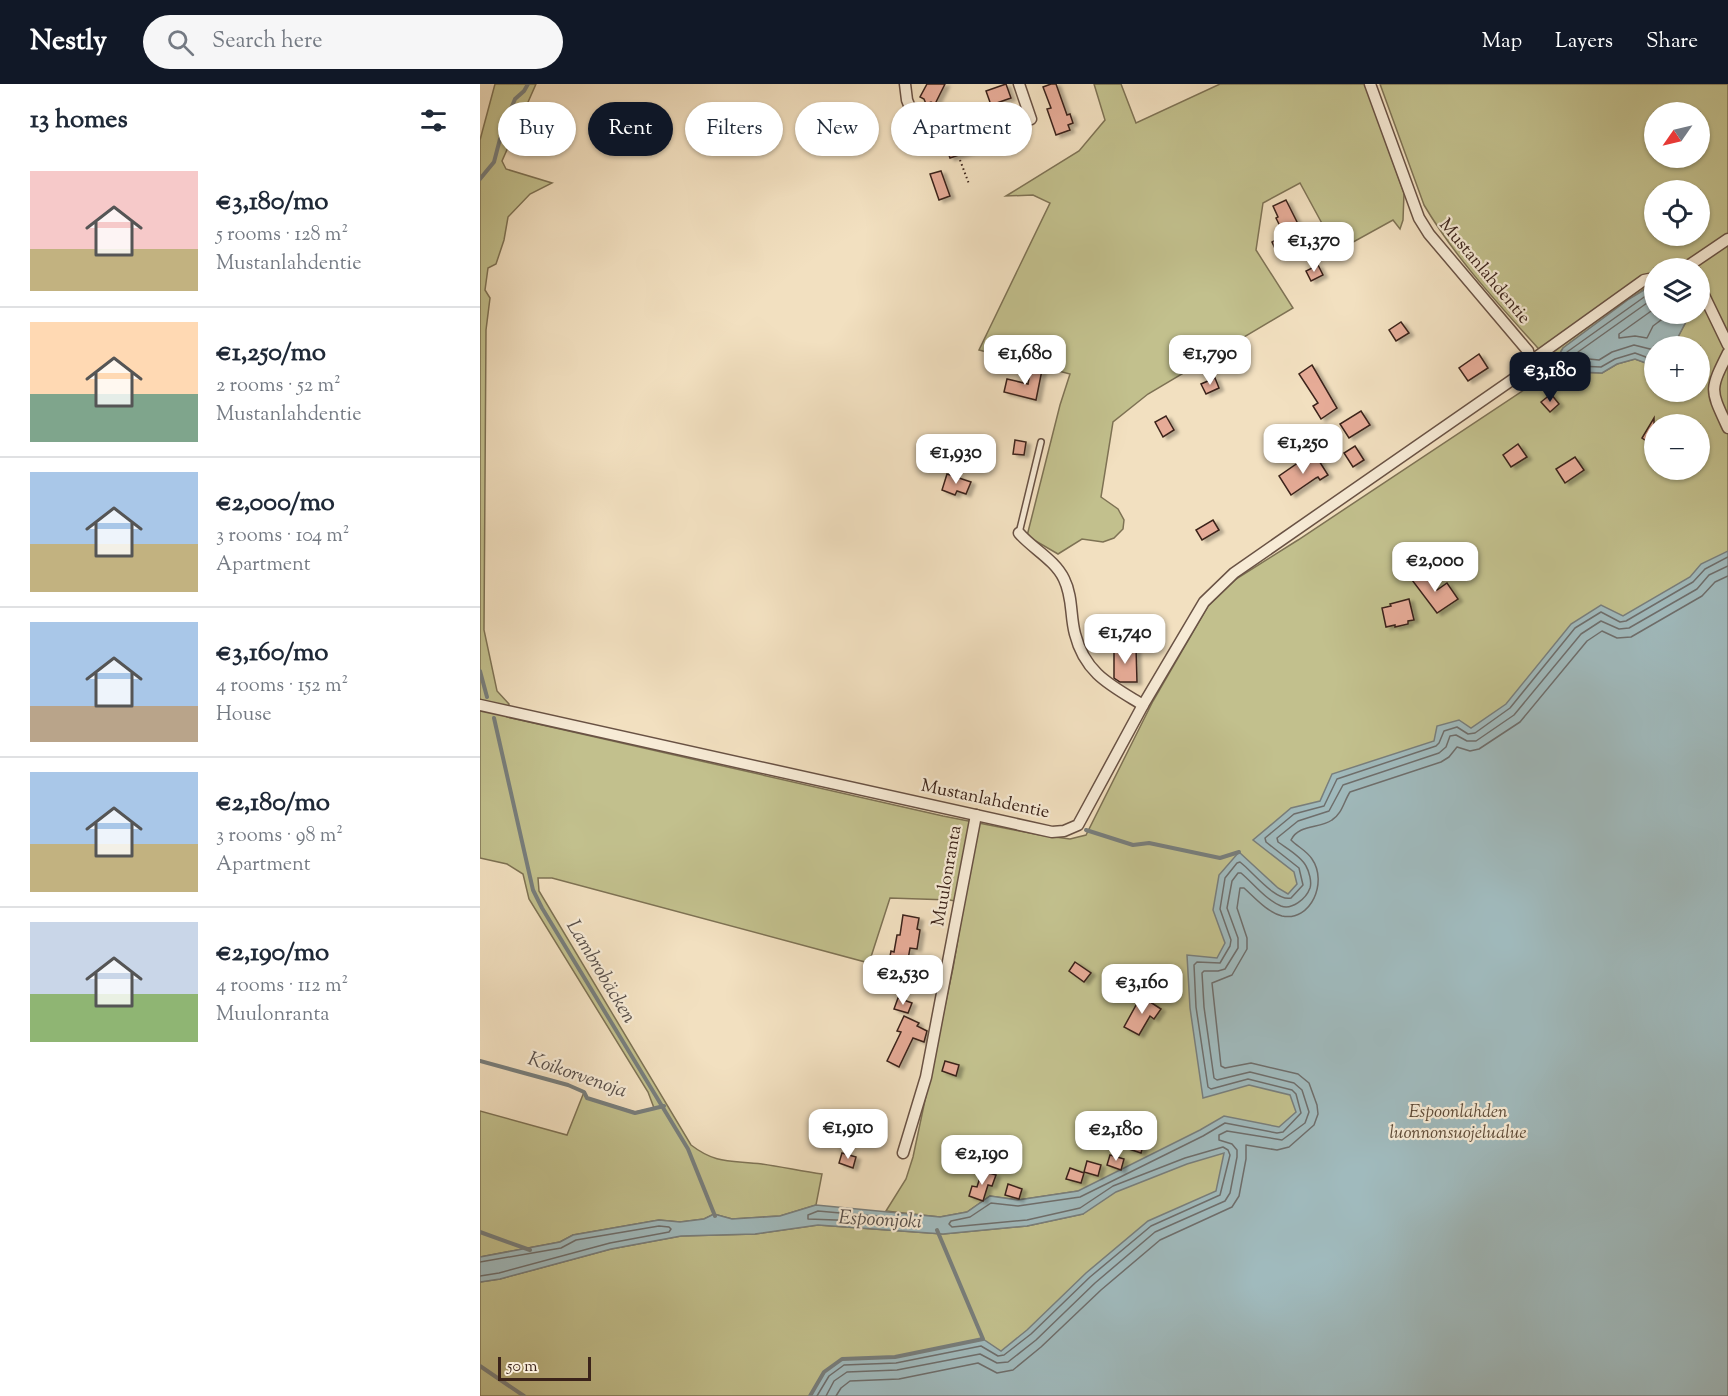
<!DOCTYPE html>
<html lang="en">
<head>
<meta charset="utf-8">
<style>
	:root { --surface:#fff; --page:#f6f6f7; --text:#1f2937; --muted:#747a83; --line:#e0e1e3; --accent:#111827 }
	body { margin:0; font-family:"Sorts Mill Goudy",serif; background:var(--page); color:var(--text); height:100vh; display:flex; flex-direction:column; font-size:22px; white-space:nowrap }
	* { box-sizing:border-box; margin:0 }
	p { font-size:20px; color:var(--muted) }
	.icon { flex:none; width:33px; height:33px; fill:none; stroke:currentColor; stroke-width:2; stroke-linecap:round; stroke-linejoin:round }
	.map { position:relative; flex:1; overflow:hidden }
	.drawer { display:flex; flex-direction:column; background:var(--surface); width:480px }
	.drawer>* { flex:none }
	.banner { position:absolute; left:18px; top:18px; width:570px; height:54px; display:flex; gap:12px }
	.needle { width:39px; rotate:236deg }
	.tools { position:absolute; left:1164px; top:18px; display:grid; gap:12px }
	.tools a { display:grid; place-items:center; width:66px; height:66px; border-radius:50%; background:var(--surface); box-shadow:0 2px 4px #0004; font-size:30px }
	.scale { position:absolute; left:18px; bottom:15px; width:93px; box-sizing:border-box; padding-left:6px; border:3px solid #3b231a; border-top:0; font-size:16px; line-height:21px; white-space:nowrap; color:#3b231a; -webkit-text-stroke:4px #f7ebd6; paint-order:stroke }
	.price { position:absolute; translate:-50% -51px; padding:0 14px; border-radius:12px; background:#fff; color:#222; font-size:20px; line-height:39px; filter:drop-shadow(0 2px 3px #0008) }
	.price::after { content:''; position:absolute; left:50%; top:36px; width:18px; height:14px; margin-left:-9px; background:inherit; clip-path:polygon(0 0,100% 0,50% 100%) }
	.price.on { background:var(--accent); color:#fff }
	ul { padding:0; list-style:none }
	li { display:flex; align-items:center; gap:18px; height:150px; padding:0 30px }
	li+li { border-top:2px solid var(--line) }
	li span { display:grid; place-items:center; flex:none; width:168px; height:120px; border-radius:0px; color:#555 }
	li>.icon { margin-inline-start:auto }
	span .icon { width:72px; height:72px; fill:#fffc; stroke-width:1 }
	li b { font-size:26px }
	h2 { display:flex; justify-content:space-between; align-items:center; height:72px; padding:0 30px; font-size:26px }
	.tag { padding:0 21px; border-radius:27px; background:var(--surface); box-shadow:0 2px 4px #0004; font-size:21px; line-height:54px }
	.tag.on { background:var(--accent); color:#fff }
	header { display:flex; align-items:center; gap:36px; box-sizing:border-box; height:84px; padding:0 30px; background:var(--accent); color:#fff }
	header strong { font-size:28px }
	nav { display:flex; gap:33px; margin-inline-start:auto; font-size:21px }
	.search { width:420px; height:54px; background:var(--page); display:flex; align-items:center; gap:15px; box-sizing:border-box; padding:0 21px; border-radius:33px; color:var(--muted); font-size:22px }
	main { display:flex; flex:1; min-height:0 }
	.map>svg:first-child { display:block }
</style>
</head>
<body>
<header>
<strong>Nestly</strong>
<div class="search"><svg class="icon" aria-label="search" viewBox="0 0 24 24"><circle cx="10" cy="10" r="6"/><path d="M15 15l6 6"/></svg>Search here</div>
<nav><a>Map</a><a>Layers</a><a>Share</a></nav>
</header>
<main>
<section class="drawer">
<h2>13 homes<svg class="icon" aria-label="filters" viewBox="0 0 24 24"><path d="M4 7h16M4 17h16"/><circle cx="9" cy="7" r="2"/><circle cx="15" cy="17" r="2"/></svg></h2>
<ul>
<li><span style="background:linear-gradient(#f6c9c9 65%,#c2b280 0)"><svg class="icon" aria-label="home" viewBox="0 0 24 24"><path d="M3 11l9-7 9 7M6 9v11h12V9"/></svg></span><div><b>€3,180/mo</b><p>5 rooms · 128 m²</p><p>Mustanlahdentie</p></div></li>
<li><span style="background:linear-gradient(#ffd9b3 60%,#7fa58c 0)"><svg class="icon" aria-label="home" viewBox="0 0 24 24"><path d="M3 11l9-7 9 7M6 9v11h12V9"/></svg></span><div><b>€1,250/mo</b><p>2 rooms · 52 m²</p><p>Mustanlahdentie</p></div></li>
<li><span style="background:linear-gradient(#a9c7e8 60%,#c2b280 0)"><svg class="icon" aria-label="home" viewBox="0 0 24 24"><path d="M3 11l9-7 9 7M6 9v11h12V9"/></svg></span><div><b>€2,000/mo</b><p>3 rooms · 104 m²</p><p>Apartment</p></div></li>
<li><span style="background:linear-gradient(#a9c7e8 70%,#b9a48a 0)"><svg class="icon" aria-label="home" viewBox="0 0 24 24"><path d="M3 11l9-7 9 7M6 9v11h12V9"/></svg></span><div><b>€3,160/mo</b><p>4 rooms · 152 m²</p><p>House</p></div></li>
<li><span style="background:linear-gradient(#a9c7e8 60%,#c2b280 0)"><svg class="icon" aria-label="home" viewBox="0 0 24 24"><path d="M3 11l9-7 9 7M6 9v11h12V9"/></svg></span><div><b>€2,180/mo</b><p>3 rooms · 98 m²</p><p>Apartment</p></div></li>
<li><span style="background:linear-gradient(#c9d6e8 60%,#8fb573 0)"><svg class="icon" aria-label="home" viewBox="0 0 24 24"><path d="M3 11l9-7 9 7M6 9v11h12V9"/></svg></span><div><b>€2,190/mo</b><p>4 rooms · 112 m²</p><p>Muulonranta</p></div></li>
</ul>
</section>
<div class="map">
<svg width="1248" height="1312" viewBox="0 0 1248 1312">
	<defs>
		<filter id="shadow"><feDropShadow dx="4.5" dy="2.5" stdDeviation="1.5" flood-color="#0004"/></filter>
	</defs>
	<rect width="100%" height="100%" fill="#f2e0c0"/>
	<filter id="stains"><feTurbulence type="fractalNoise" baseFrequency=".00333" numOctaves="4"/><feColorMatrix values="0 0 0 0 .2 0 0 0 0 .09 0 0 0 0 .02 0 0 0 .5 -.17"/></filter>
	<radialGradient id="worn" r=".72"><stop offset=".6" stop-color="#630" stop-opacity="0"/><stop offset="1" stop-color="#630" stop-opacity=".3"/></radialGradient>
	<g fill="#c2c08d" stroke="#7e7254" stroke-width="1.5" fill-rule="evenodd">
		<path d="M15 0H56L22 77 26 85 72 99 50 110 28 133 24 156 16 180 8 184 5 206 10 214 6 246 4 546 17 607 29 620 27 633 463 732 560 751 590 755 606 751 673 617 728 522 756 495 818 456 1050 302 1074 288 1086 293 1098 288 1122 289 1137 280 1155 275 1174 282V308H1220V262H1189L1190 256 1198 253 1210 230H1220V184H1174V200L1167 203 1083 264 1073 281C1028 230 979 180 944 121L900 0H1248V1312H0V1198L20 1195 131 1165 201 1152 275 1150 338 1141 463 1150 547 1142 603 1130 598 1107 538 1116 510 1112 487 1128 460 1133 406 1127 426 1095 433 1073 473 884 484 819 470 816 410 814 389 879 72 794H58L59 807 211 1061C237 1081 252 1076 282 1080 302 1083 322 1087 342 1090L336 1121 300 1132 252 1135 234 1130 224 1135 200 1138 179 1136 93 1151 80 1158 0 1173V1027L87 1051 104 1008 107 1014 155 1028 174 1024 168 1008 49 815 43 790 27 780 0 774V56ZM1174 28H1220V74H1174ZM1174 106H1220V152H1174ZM1174 340H1220V386H1174Z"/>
		<polygon points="614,0 641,0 656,39 740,0 885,0 924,109 923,136 920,145 913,136 857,167 820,99 783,119 776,166 813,224 668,310 633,338 621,413 638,425 644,436 643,445 634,454 623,458 602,455 578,470 547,452 580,321 590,290 499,266 570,119 553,111 526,112 599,67 625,36"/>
	</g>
	<g fill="#a0babd" stroke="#787e7c" stroke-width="1.5">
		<polygon points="1174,200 1174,230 1210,230 1198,253 1190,256 1189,262 1174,262 1174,282 1155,275 1137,280 1122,289 1098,288 1086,293 1074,288 1073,281 1083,264 1149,215"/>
		<polygon points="1248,467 1248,1312 330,1312 344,1288 362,1275 415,1273 503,1255 521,1267 547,1246 606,1189 668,1137 736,1107 744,1069 707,1080 636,1108 603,1130 547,1142 463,1150 338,1141 275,1150 201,1152 131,1165 20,1195 0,1198 0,1173 80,1158 93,1151 179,1136 200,1138 224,1135 234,1130 252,1135 300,1132 336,1121 460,1133 487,1128 510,1112 538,1116 598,1107 720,1046 744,1032 799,1043 816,1028 810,1011 769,1001 723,1014 710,924 707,871 737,874 745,859 733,826 739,791 759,768 798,804 808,810 817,800 814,788 773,756 811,724 840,717 852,690 954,657 957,642 979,636 991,644 1026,620 1091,540 1121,521 1143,532 1210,493 1221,480"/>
	</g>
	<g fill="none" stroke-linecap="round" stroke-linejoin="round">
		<g stroke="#6e6e6c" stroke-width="1.5">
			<polyline points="1174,206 1094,263 1087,268 1080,283 1085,286 1098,282 1121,283 1135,275 1155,269 1174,276"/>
			<polyline points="1174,214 1098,268 1096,272 1099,274 1119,276 1132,268 1154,261 1174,266"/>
			<polyline points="1174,225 1139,250 1139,254 1155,252 1167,254 1173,242 1181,236 1183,230"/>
			<polygon points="338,1127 405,1133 423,1136 425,1140 421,1142 383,1137 328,1135 328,1131"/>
			<polyline points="0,1178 81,1164 96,1156 179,1142 189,1143 191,1145 189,1148 130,1159 19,1189 0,1192"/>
			<path d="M337 1312 349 1292 364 1281 416 1279 501 1262 518 1272 524 1271 551 1250 610 1193 671 1142 740 1111 750 1071 748 1066 743 1063 705 1074 633 1102 600 1124 547 1136 472 1143 469 1140 471 1137 490 1133 511 1119 538 1122 600 1113 723 1052 745 1039 797 1049 803 1048 821 1029 816 1010 812 1006 768 995 731 1005 728 1003 716 923 714 881 717 878 740 879 750 862 751 856 740 825 745 794 757 779 760 778C772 787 796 818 811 814L823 801 819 784 786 758 785 754 814 730 844 722 857 695 956 662 959 659 964 647 977 643 988 650 995 649 1030 624 1095 544 1121 528 1140 538 1146 537 1213 498 1225 485 1248 473"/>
			<path d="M346 1312 354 1297 367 1288 417 1286 500 1270 517 1279 528 1278 556 1256 615 1199 675 1148 745 1117 750 1109 757 1073V1066L752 1060 739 1056V1051L747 1047 802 1056 825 1039 829 1028 822 1006 814 999 770 988 737 996 734 994 724 923 722 889 724 887H738L745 885 758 864V854L747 824 752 797 758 789H761C774 800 785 815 801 822 812 826 826 815 830 804 832 798 829 787 826 782 821 772 806 764 798 758L797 754 818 737 849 727 863 701 959 669 966 663 970 652 976 651 987 657H996L1034 631 1101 550 1121 537 1139 545 1149 544 1217 505 1229 491 1248 482"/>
			<path d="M356 1312 361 1304 370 1297 419 1295 498 1279 517 1289 533 1286 561 1263 621 1206 680 1156 752 1123 759 1112 766 1075V1061L797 1066 809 1063 834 1041 838 1030 837 1021 829 999 818 990 771 979 745 984 741 982 732 899 752 891 767 865V854L757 824 760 804H764C775 814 787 828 802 832 831 838 848 798 832 775 827 767 818 763 811 756 819 740 839 745 852 736 862 730 864 717 870 708L961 678 969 673 977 663 990 667 999 665 1040 638 1107 557 1122 547 1137 554 1151 553 1222 512 1235 498 1248 492"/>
		</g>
		<g stroke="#787e7c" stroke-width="4">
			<polyline points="0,95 14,78 20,55 26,49 28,32 35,15 44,7 48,0"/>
			<polyline points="0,587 7,613"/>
			<polyline points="14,634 53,806 62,824 208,1065 235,1132"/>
			<polyline points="606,746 653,761 669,759 740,774 759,768"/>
			<polyline points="0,977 88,1001 104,1008 107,1014 155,1029 184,1022"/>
			<polyline points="0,1148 50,1166"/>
			<polyline points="0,1282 44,1312"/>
			<polyline points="330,1312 344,1288 362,1275 415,1273 503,1255 457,1146"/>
		</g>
	</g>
	<g fill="#e6ab97" stroke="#3b231a" stroke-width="1.5" filter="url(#shadow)">
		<polygon points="447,0 465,0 455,20 451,18 446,20 444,15 440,13"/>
		<polygon points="526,0 531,14 511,21 506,7"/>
		<polygon points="571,0 576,0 587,31 590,30 593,39 588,41 590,46 576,51 567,25 571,24 563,3"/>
		<polygon points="489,50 494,66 470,74 465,59"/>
		<polygon points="461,87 470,112 459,116 450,90"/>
		<polygon points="806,116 818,140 803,148 796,134 798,133 793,122"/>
		<polygon points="801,153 807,166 798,171 792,158"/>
		<polygon points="838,181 843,191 831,197 826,187"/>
		<polygon points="921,238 929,249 916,257 909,246"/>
		<polygon points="999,270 1008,284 988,297 979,284"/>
		<polygon points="832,281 857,324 841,335 833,322 838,319 819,290"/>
		<polygon points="551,284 562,286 556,316 524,308 527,295 548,300"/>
		<polygon points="735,294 739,304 726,310 721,300"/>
		<polygon points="1071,310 1079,320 1070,328 1061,318"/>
		<polygon points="881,327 890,341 869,354 860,340"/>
		<polygon points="686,332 694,346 683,353 675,338"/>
		<polygon points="1174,334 1174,362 1162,354"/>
		<polygon points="535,356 546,358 544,371 533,370"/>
		<polygon points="1038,360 1047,373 1031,383 1023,371"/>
		<polygon points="875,362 884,376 873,383 864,369"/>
		<polygon points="836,372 848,391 840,396 838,393 836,394 811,411 799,392 825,374 828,378"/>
		<polygon points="1095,373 1104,386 1085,399 1076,385"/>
		<polygon points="467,390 491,398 486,410 477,407 475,411 462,406"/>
		<polygon points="733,436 739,446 722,456 716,446"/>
		<polygon points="944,487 957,506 967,499 978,515 957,529 932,496"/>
		<polygon points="929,515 934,536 928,537 928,540 915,543 915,541 906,543 902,524 911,522 910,520"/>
		<polygon points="634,564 656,564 657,598 640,598 634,594"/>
		<polygon points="423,831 439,834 437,845 440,846 437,865 430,864 427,881 409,878 411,867 414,868 417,851 420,851"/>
		<polygon points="595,878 611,889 604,898 589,887"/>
		<polygon points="653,882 654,901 641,901 641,895 636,895 636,883"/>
		<polygon points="661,912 681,925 674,935 670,932 659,951 644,943"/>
		<polygon points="418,914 432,919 428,929 414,925"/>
		<polygon points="424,932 439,939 437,942 447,947 444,958 433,954 419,983 407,977 421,948 417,947"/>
		<polygon points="465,977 479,981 476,992 462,987"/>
		<polygon points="604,1036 618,1041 614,1052 600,1047"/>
		<polygon points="650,1054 664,1058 661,1069 646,1064"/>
		<polygon points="362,1069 376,1073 373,1084 359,1079"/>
		<polygon points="630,1071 644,1075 641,1086 627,1081"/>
		<polygon points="607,1077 621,1081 618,1092 604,1088"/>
		<polygon points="590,1084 604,1089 601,1099 586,1095"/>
		<polygon points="502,1087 516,1091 512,1102 508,1101 503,1117 489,1112 492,1102 497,1103"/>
		<polygon points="528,1100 542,1105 539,1115 525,1111"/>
	</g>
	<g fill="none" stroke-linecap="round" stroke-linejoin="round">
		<g stroke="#695244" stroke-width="8">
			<polyline id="service" points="539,449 561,358"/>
		</g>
		<g stroke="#695244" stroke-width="13">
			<g id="minor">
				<polyline points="425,0 427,16 439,46"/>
				<polyline points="539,0 551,35"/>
				<polyline points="1205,184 1248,155"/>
				<polyline points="1220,203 1248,261"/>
				<path d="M1248 269C1229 307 1230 305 1248 344"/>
				<polyline points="1051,277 1164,196 1174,194"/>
				<path d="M539 449C553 465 575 476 584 495 593 513 590 532 595 550 605 590 632 602 663 621"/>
				<path d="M0 621 572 748 584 747 598 741 663 621 724 518 754 489 1042 289C1050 281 1051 277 1048 267L949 150 939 134 890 0"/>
				<polyline points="423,1069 446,993 496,731"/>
			</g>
		</g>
		<polyline stroke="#3b231a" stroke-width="2" stroke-dasharray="1.5 3" stroke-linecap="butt" points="480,76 489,100"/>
		<use href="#service" stroke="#f7ebd6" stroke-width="5"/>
		<use href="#minor" stroke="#f7ebd6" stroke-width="10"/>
	</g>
	<g text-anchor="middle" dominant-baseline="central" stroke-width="4.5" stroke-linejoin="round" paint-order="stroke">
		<g font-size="18" fill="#3b231a" stroke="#f7ebd6">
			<text transform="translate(1004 188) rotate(50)">Mustanlahdentie</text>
			<text transform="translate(505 716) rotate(12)">Mustanlahdentie</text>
			<text transform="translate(468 792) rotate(-80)">Muulonranta</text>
		</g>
		<g font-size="18" font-style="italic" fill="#5d4a37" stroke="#f7ebd6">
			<text x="978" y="1029">Espoonlahden<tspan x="978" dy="21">luonnonsuojelualue</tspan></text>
		</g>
		<g font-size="20" font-style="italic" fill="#59504b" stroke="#f7ebd6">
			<text transform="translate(120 888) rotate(59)">Lambrobäcken</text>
			<text transform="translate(97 992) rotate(19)">Koikorvenoja</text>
			<text transform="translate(400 1137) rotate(3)">Espoonjoki</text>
		</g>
	</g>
	<rect width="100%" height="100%" filter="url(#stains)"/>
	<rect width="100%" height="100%" fill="url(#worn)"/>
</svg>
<div class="tools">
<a><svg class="needle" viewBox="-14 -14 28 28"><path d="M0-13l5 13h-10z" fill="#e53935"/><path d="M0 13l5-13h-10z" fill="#747a83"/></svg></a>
<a><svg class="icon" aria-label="locate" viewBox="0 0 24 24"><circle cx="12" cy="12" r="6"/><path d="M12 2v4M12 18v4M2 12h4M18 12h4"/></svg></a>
<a><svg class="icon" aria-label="layers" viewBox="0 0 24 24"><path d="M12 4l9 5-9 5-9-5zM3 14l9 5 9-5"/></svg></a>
<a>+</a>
<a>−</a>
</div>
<div class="scale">50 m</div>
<b class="price" style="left:834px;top:189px">€1,370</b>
<b class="price" style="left:545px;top:302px">€1,680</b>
<b class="price" style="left:730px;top:302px">€1,790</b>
<b class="price on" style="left:1070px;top:319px">€3,180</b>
<b class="price" style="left:823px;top:391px">€1,250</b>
<b class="price" style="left:476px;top:401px">€1,930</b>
<b class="price" style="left:955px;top:509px">€2,000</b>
<b class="price" style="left:645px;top:581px">€1,740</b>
<b class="price" style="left:423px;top:922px">€2,530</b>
<b class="price" style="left:662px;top:931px">€3,160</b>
<b class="price" style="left:368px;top:1076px">€1,910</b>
<b class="price" style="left:636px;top:1078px">€2,180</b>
<b class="price" style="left:502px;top:1102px">€2,190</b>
<div class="banner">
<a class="tag">Buy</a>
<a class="tag on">Rent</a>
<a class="tag">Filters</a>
<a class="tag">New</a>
<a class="tag">Apartment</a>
</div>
</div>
</main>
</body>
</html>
